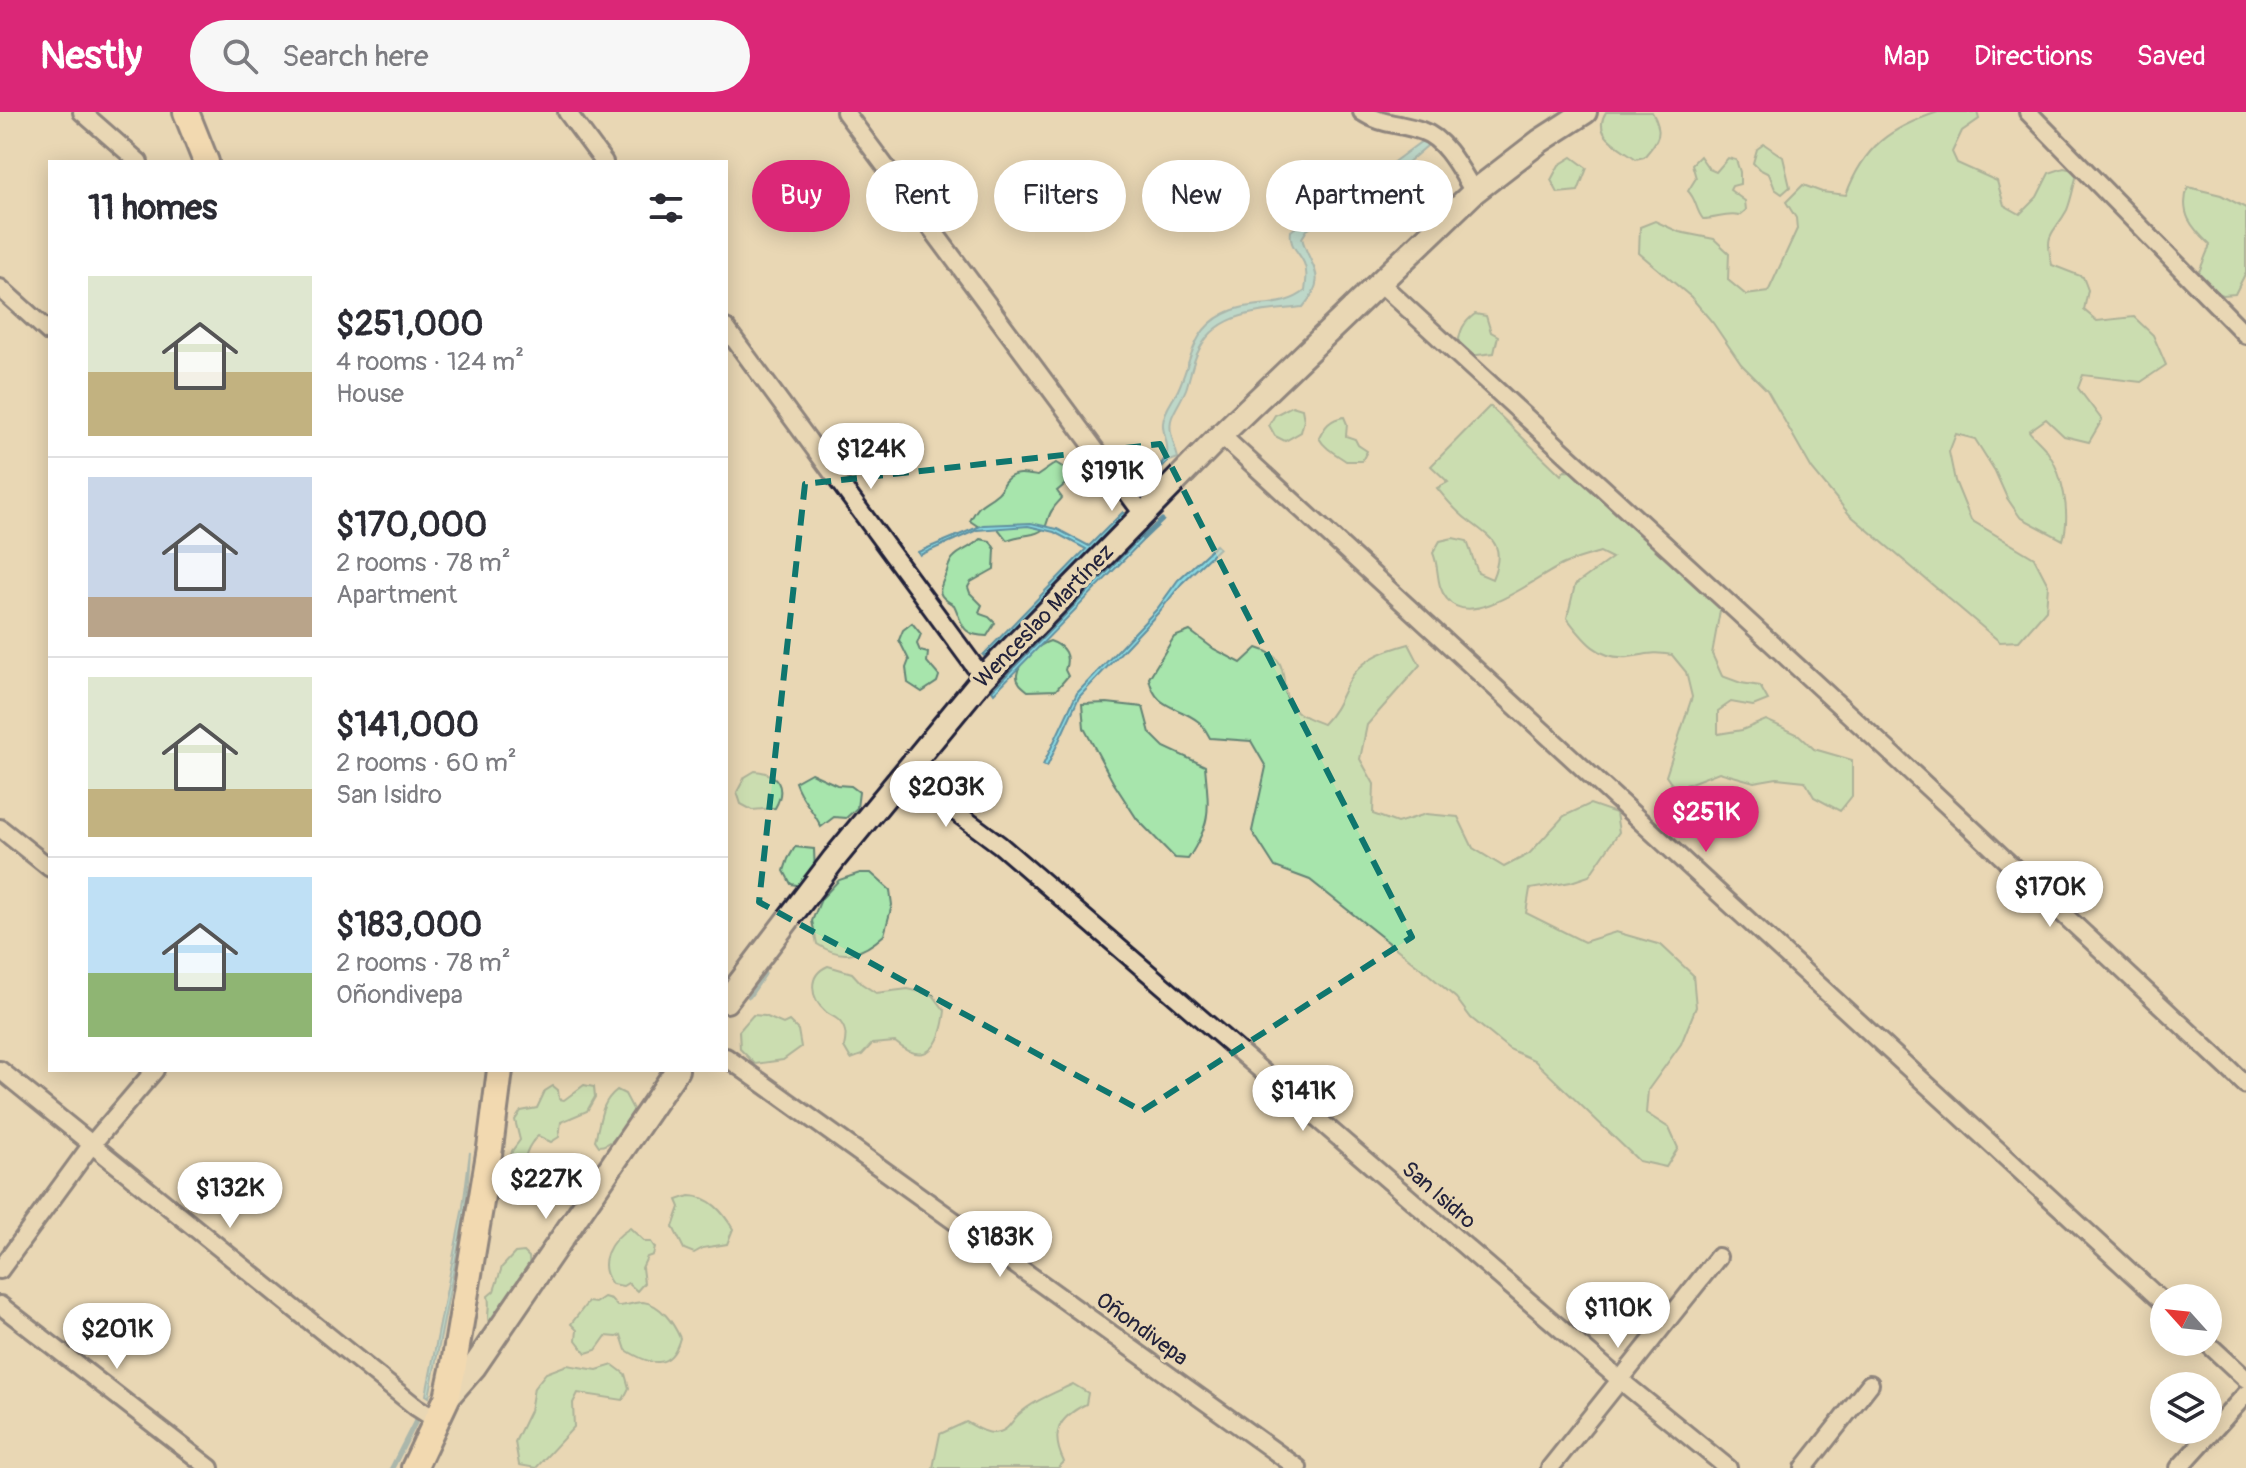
<!DOCTYPE html>
<html lang="en">
<head>
<meta charset="utf-8">
<style>
	:root { --surface:#fff; --page:#f7f7f7; --text:#2b2b33; --muted:#7c7c81; --line:#e1e1e2; --accent:#db2777 }
	body { margin:0; font-family:Pangolin,sans-serif; background:var(--page); color:var(--text); height:100vh; display:flex; flex-direction:column; font-size:30px; white-space:nowrap }
	* { box-sizing:border-box; margin:0 }
	p { font-size:26px; color:var(--muted) }
	.icon { flex:none; width:44px; height:44px; fill:none; stroke:currentColor; stroke-width:2; stroke-linecap:round; stroke-linejoin:round }
	.map { position:relative; flex:1; overflow:hidden }
	.sheet { position:absolute; left:48px; top:48px; width:680px; height:912px; display:flex; flex-direction:column; background:var(--surface); border-radius:0px; box-shadow:0 4px 20px #0003 }
	.sheet>* { flex:none }
	.guide { position:absolute; left:752px; top:48px; width:760px; height:72px; display:flex; gap:16px }
	.needle { width:52px; rotate:297deg }
	.buttons { position:absolute; left:2150px; top:1172px; display:grid; gap:16px }
	.buttons a { display:grid; place-items:center; width:72px; height:72px; border-radius:50%; background:var(--surface); box-shadow:0 4px 20px #0003; font-size:40px }
	.price { position:absolute; translate:-50% -68px; padding:0 18px; border-radius:28px; background:#fff; color:#222; font-size:26px; line-height:52px; filter:drop-shadow(0 2px 4px #0008) }
	.price::after { content:''; position:absolute; left:50%; top:48px; width:24px; height:18px; margin-left:-12px; background:inherit; clip-path:polygon(0 0,100% 0,50% 100%) }
	.price.active { background:var(--accent); color:#fff }
	ul { padding:0; list-style:none }
	li { display:flex; align-items:center; gap:24px; height:200px; padding:0 40px }
	li+li { border-top:2px solid var(--line) }
	li span { display:grid; place-items:center; flex:none; width:224px; height:160px; border-radius:0px; color:#555 }
	li>.icon { margin-inline-start:auto }
	span .icon { width:96px; height:96px; fill:#fffc; stroke-width:1 }
	li b { font-size:34px }
	h2 { display:flex; justify-content:space-between; align-items:center; height:96px; padding:0 40px; font-size:34px }
	.chip { padding:0 28px; border-radius:36px; background:var(--surface); box-shadow:0 4px 20px #0003; font-size:28px; line-height:72px }
	.chip.active { background:var(--accent); color:#fff }
	header { display:flex; align-items:center; gap:48px; box-sizing:border-box; height:112px; padding:0 40px; background:var(--accent); color:#fff }
	header strong { font-size:38px }
	nav { display:flex; gap:44px; margin-inline-start:auto; font-size:28px }
	.search { width:560px; height:72px; background:var(--page); display:flex; align-items:center; gap:20px; box-sizing:border-box; padding:0 28px; border-radius:44px; color:var(--muted); font-size:30px }
	.map>svg:first-child { display:block }
</style>
</head>
<body>
<header>
<strong>Nestly</strong>
<div class="search"><svg class="icon" aria-label="search" viewBox="0 0 24 24"><circle cx="10" cy="10" r="6"/><path d="M15 15l6 6"/></svg>Search here</div>
<nav><a>Map</a><a>Directions</a><a>Saved</a></nav>
</header>
<div class="map">
<svg width="2246" height="1356" viewBox="0 0 2246 1356">
	<rect width="100%" height="100%" fill="#e9d7b4"/>
	<filter id="ink" filterUnits="userSpaceOnUse"><feTurbulence type="fractalNoise" baseFrequency=".0125" numOctaves="2"/><feDisplacementMap in="SourceGraphic" scale="16" xChannelSelector="R" yChannelSelector="G"/><feConvolveMatrix kernelMatrix="1 2 1 2 8 2 1 2 1" color-interpolation-filters="sRGB"/></filter>
	<g filter="url(#ink)">
		<g fill="#a7e5ac" stroke="#648474" stroke-width="2">
			<path d="M1606 0H1652C1664 21 1659 27 1644 45L1636 47C1620 34 1591 24 1606 0Z"/>
			<path d="M1938 0H1977L1979 7 1962 19 1952 40 1957 51 1997 69 2004 93 2020 102 2037 85 2049 61 2064 56 2078 59C2074 71 2072 86 2067 98 2053 124 2044 118 2052 153L2083 165 2088 178 2084 198 2097 209 2134 205 2153 223 2166 253 2141 270 2083 263 2078 276 2102 308 2089 330 2064 324 2046 307 2029 319C2034 326 2042 332 2047 339 2063 362 2071 401 2063 428L2020 405 2007 386 1995 359 1975 327 1956 322 1949 340 1955 369 1971 408 2034 446 2048 473 2046 498 2019 529 2000 530 1849 402 1812 357 1767 278 1741 252 1713 211 1691 185 1639 141 1640 115 1655 109 1679 120 1714 127 1729 141 1728 168 1746 183 1768 180 1797 117 1796 106 1786 90 1803 73 1822 80 1846 83C1864 34 1890 16 1938 0Z"/>
			<polygon points="1764,32 1783,45 1790,75 1782,82 1775,77 1769,62 1759,57 1753,51 1757,37"/>
			<path d="M1700 44 1709 57 1716 60 1728 46 1736 48 1740 60V72L1732 74 1730 78 1745 89 1746 98 1739 104C1727 101 1716 107 1703 107 1695 97 1697 88 1688 79L1696 66 1692 52Z"/>
			<polygon points="1572,45 1587,56 1578,79 1558,81 1551,68 1559,53"/>
			<path d="M2188 75 2221 83 2246 96V160L2235 182 2223 183 2204 175 2199 160 2210 133C2191 115 2179 101 2188 75Z"/>
			<path d="M1475 202 1486 204 1491 220 1498 224 1494 241 1469 244 1458 233C1460 218 1463 211 1475 202Z"/>
			<polygon points="1292,294 1302,297 1304,308 1301,320 1285,329 1275,324 1269,313 1275,303"/>
			<path d="M1490 294 1561 363 1564 359 1591 360 1721 493 1712 542 1722 564 1741 571 1760 574 1768 588 1753 594 1731 590 1718 599V622L1742 618 1766 608 1799 623 1814 637 1852 648V684L1840 699 1814 685 1805 669 1777 666 1754 670 1719 660 1675 677 1666 664 1692 585 1686 560 1672 543C1649 539 1649 543 1628 545 1598 548 1583 527 1567 506L1575 473 1612 446 1600 440C1588 444 1575 447 1564 452 1539 463 1472 519 1447 487 1435 473 1440 457 1433 441L1440 429 1453 426 1467 429 1478 461 1492 467C1506 434 1494 428 1469 409 1456 400 1447 388 1437 376L1448 370 1431 354Z"/>
			<path d="M1344 305 1347 312 1346 324 1355 327 1358 333 1367 339 1362 349H1346C1336 342 1325 337 1319 326 1325 314 1330 307 1344 305Z"/>
			<path d="M1056 351 1064 356 1069 369 1057 379 1062 386C1059 390 1055 393 1053 397 1044 408 1052 417 1033 422 1024 424 1017 424 1007 428L995 413 982 417 970 409C981 388 983 394 998 381 1005 375 999 376 1005 369 1014 359 1026 362 1037 364Z"/>
			<path d="M980 427 990 429 995 437 994 457 971 470 968 475 970 481 982 493 979 500 980 502 989 505 995 511 987 524C960 524 963 511 954 493 935 483 939 478 946 462 948 457 949 449 954 445 961 438 971 436 980 427Z"/>
			<polygon points="912,511 921,522 917,532 920,539 928,541 927,550 939,564 937,570 922,580 908,571 906,556 909,548 899,528 903,518"/>
			<path d="M1190 519 1214 537 1241 551 1257 536C1301 549 1270 580 1299 601 1306 606 1315 609 1323 612 1340 595 1341 580 1353 563 1367 544 1388 538 1409 532L1420 553 1367 613 1360 647 1374 672 1373 702 1397 711 1426 702 1458 705 1473 736 1504 755 1529 742 1564 704 1590 692 1616 701 1619 720 1589 764 1571 770 1530 777 1526 801 1584 830 1616 820 1661 833 1693 863 1696 895 1681 932 1648 978 1646 1001 1669 1016 1678 1036 1666 1055 1639 1049 1534 948 1509 937 1471 906 1456 886 1427 861 1310 768 1275 755 1252 719 1266 655 1251 629 1210 626C1207 621 1204 614 1199 610 1178 593 1155 598 1149 566L1174 525Z"/>
			<path d="M1050 529C1065 534 1070 544 1065 558L1068 564 1056 578 1028 579C1023 575 1016 570 1017 563 1018 549 1038 533 1050 529Z"/>
			<path d="M1107 591 1143 595 1150 621 1164 635 1205 654C1209 698 1212 710 1188 747L1175 746 1137 707 1113 670 1084 616 1082 592Z"/>
			<path d="M755 659C778 661 787 675 775 696L752 698 741 692 737 680 745 665Z"/>
			<path d="M811 661 837 673 851 674 859 680 857 696 846 706 834 705 821 715C813 697 801 688 795 670Z"/>
			<polygon points="795,735 814,737 815,762 802,774 791,772 784,759 788,747"/>
			<path d="M860 761H871L890 778 892 793 884 823C862 843 843 849 817 832L812 809 821 787 839 768Z"/>
			<path d="M828 854 852 861 862 872 876 881 908 877 933 883 945 899C941 932 928 957 895 930L872 932 862 943 851 947 844 935C846 926 847 919 841 911 838 906 831 904 826 900 810 886 807 863 828 854Z"/>
			<polygon points="753,903 765,904 783,912 789,909 798,918 801,935 783,948 755,952 740,937 739,919"/>
			<path d="M584 973 594 975 595 985 587 999 561 1010 559 1025 551 1030 538 1024C518 1041 526 1069 510 1088L503 1089 512 1039 520 1028 515 1008 521 999 537 996 545 979 553 974 558 978 559 987 564 988Z"/>
			<path d="M617 978 625 982 635 1001C622 1013 617 1033 599 1034L595 1028C601 1008 600 991 617 978Z"/>
			<path d="M689 1084C710 1084 723 1100 733 1117L727 1132 703 1136 694 1141 684 1137 673 1115 680 1095 677 1088Z"/>
			<path d="M630 1116 645 1130H651L655 1136 653 1143 647 1145 642 1156 644 1171 637 1179 628 1171 623 1174 612 1172C596 1151 610 1128 630 1116Z"/>
			<path d="M524 1140 529 1145 530 1159 490 1217C485 1205 491 1196 488 1184L494 1179 502 1155 515 1141Z"/>
			<path d="M604 1185 611 1187 617 1194C625 1194 636 1190 643 1190 661 1192 674 1212 680 1226 671 1259 650 1253 626 1238L621 1223 617 1225 606 1224 596 1238 586 1241 576 1228 577 1218 571 1212 588 1190 595 1191Z"/>
			<polygon points="567,1253 597,1258 613,1253 625,1262 629,1276 623,1288 578,1281 573,1291 574,1315 536,1356 519,1353 515,1330 530,1299 534,1276 546,1261"/>
			<path d="M1073 1272 1088 1281 1086 1292C1058 1306 1050 1321 1064 1350L1058 1356H933L940 1322 966 1310C975 1314 985 1322 994 1321 1008 1320 1010 1311 1018 1303 1033 1289 1054 1281 1073 1272Z"/>
		</g>
		<g fill="#89dae3" stroke="#6090a0" stroke-width="2">
			<path d="M1422 29 1428 33 1391 65 1307 118 1302 126C1310 157 1330 163 1303 195 1262 200 1216 198 1197 242 1192 253 1190 265 1186 277 1182 287 1176 295 1172 305 1167 317 1175 334 1178 346L1167 350 1149 368 1147 376 1143 375C1147 362 1164 355 1167 341 1169 331 1162 321 1163 311 1164 298 1173 289 1178 278 1192 248 1191 219 1224 202 1250 188 1282 198 1305 179 1306 170 1308 160 1304 151 1298 138 1289 135 1291 119L1321 95 1380 60Z"/>
			<polygon points="1123,400 1125,402 985,545 983,543 1086,437 1054,420 1028,414 977,418 920,443 918,440 983,413 1031,411 1057,417 1089,434"/>
			<polygon points="1147,419 1149,422 994,581 992,578"/>
			<polygon points="1216,433 1219,436 1182,471 1159,500 1079,585 1047,655 1043,653 1077,581 1157,497 1178,468"/>
			<polygon points="470,1040 466,1095 429,1285 426,1283 463,1095"/>
		</g>
		<g fill="none" stroke-linecap="round" stroke-linejoin="round">
			<g stroke="#6090a0" stroke-width="5">
				<polyline points="1143,426 1162,408"/>
				<polyline points="749,884 764,862"/>
				<polyline points="392,1356 416,1309"/>
			</g>
			<g stroke="#22223b" stroke-width="22">
				<g id="street">
					<polyline points="82,0 139,50"/>
					<polyline points="567,0 604,50"/>
					<polyline points="845,0 1143,402"/>
					<path d="M1362 0C1381 13 1401 11 1422 19 1446 27 1461 59 1474 80"/>
					<polyline points="2028,0 2246,223"/>
					<polyline points="1379,170 1891,641 2246,973"/>
					<polyline points="0,176 50,221"/>
					<polyline points="726,216 983,566"/>
					<polyline points="1221,323 2164,1191"/>
					<polyline points="903,661 1000,733 1620,1268 1728,1356"/>
					<polyline points="0,716 50,756"/>
					<polyline points="726,945 1298,1356"/>
					<polyline points="0,958 416,1295 438,1309"/>
					<polyline points="0,1158 92,1032 155,958"/>
					<polyline points="0,1193 210,1356"/>
					<polyline points="2206,1230 2246,1267"/>
					<polyline points="1550,1356 1718,1145"/>
					<polyline points="1804,1356 1870,1272"/>
					<polyline points="2179,1356 2246,1282"/>
				</g>
			</g>
			<g stroke="#22223b" stroke-width="28">
				<g id="secondary">
					<polyline points="726,889 834,747 983,566 1221,323 1474,80 1540,29 1585,0"/>
					<polyline points="447,1286 474,1255 677,958"/>
				</g>
			</g>
			<g stroke="#22223b" stroke-width="30">
				<g id="primary">
					<polyline points="186,0 206,50"/>
					<polyline points="414,1356 447,1286 453,1258 490,1036 500,958"/>
				</g>
			</g>
			<use href="#street" stroke="#e9d7b4" stroke-width="16"/>
			<use href="#secondary" stroke="#e9d7b4" stroke-width="22"/>
			<use href="#primary" stroke="#fddcac" stroke-width="24"/>
		</g>
	</g>
	<path d="M0 0H2246V1356H0ZM1160 332 1412 825 1142 999 759 790 805 372Z" fill="#e9d7b4" fill-opacity=".55" fill-rule="evenodd"/>
	<path fill="none" stroke="#0f766e" stroke-width="6" stroke-dasharray="16 10" stroke-linejoin="round" d="M1160 332 1412 825 1142 999 759 790 805 372Z"/>
	<g text-anchor="middle" dominant-baseline="central" stroke-width="7" stroke-linejoin="round" paint-order="stroke">
		<g font-size="22" fill="#22223b" stroke="#e9d7b4">
			<text transform="translate(1044 504) rotate(-46)">Wenceslao Martínez</text>
			<text transform="translate(1439 1083) rotate(41)">San Isidro</text>
			<text transform="translate(1142 1217) rotate(36)">Oñondivepa</text>
		</g>
	</g>
</svg>
<div class="buttons">
<a><svg class="needle" viewBox="-14 -14 28 28"><path d="M0-13l5 13h-10z" fill="#e53935"/><path d="M0 13l5-13h-10z" fill="#7c7c81"/></svg></a>
<a><svg class="icon" aria-label="layers" viewBox="0 0 24 24"><path d="M12 4l9 5-9 5-9-5zM3 14l9 5 9-5"/></svg></a>
</div>
<b class="price" style="left:871px;top:379px">$124K</b>
<b class="price" style="left:1112px;top:401px">$191K</b>
<b class="price" style="left:946px;top:717px">$203K</b>
<b class="price active" style="left:1706px;top:742px">$251K</b>
<b class="price" style="left:2050px;top:817px">$170K</b>
<b class="price" style="left:1303px;top:1021px">$141K</b>
<b class="price" style="left:546px;top:1109px">$227K</b>
<b class="price" style="left:230px;top:1118px">$132K</b>
<b class="price" style="left:1000px;top:1167px">$183K</b>
<b class="price" style="left:1618px;top:1238px">$110K</b>
<b class="price" style="left:117px;top:1259px">$201K</b>
<div class="guide">
<a class="chip active">Buy</a>
<a class="chip">Rent</a>
<a class="chip">Filters</a>
<a class="chip">New</a>
<a class="chip">Apartment</a>
</div>
<section class="sheet">
<h2>11 homes<svg class="icon" aria-label="filters" viewBox="0 0 24 24"><path d="M4 7h16M4 17h16"/><circle cx="9" cy="7" r="2"/><circle cx="15" cy="17" r="2"/></svg></h2>
<ul>
<li><span style="background:linear-gradient(#dfe7d0 60%,#c2b280 0)"><svg class="icon" aria-label="home" viewBox="0 0 24 24"><path d="M3 11l9-7 9 7M6 9v11h12V9"/></svg></span><div><b>$251,000</b><p>4 rooms · 124 m²</p><p>House</p></div></li>
<li><span style="background:linear-gradient(#c9d6e8 75%,#b9a48a 0)"><svg class="icon" aria-label="home" viewBox="0 0 24 24"><path d="M3 11l9-7 9 7M6 9v11h12V9"/></svg></span><div><b>$170,000</b><p>2 rooms · 78 m²</p><p>Apartment</p></div></li>
<li><span style="background:linear-gradient(#dfe7d0 70%,#c2b280 0)"><svg class="icon" aria-label="home" viewBox="0 0 24 24"><path d="M3 11l9-7 9 7M6 9v11h12V9"/></svg></span><div><b>$141,000</b><p>2 rooms · 60 m²</p><p>San Isidro</p></div></li>
<li><span style="background:linear-gradient(#bfe0f5 60%,#8fb573 0)"><svg class="icon" aria-label="home" viewBox="0 0 24 24"><path d="M3 11l9-7 9 7M6 9v11h12V9"/></svg></span><div><b>$183,000</b><p>2 rooms · 78 m²</p><p>Oñondivepa</p></div></li>
</ul>
</section>
</div>
</body>
</html>
